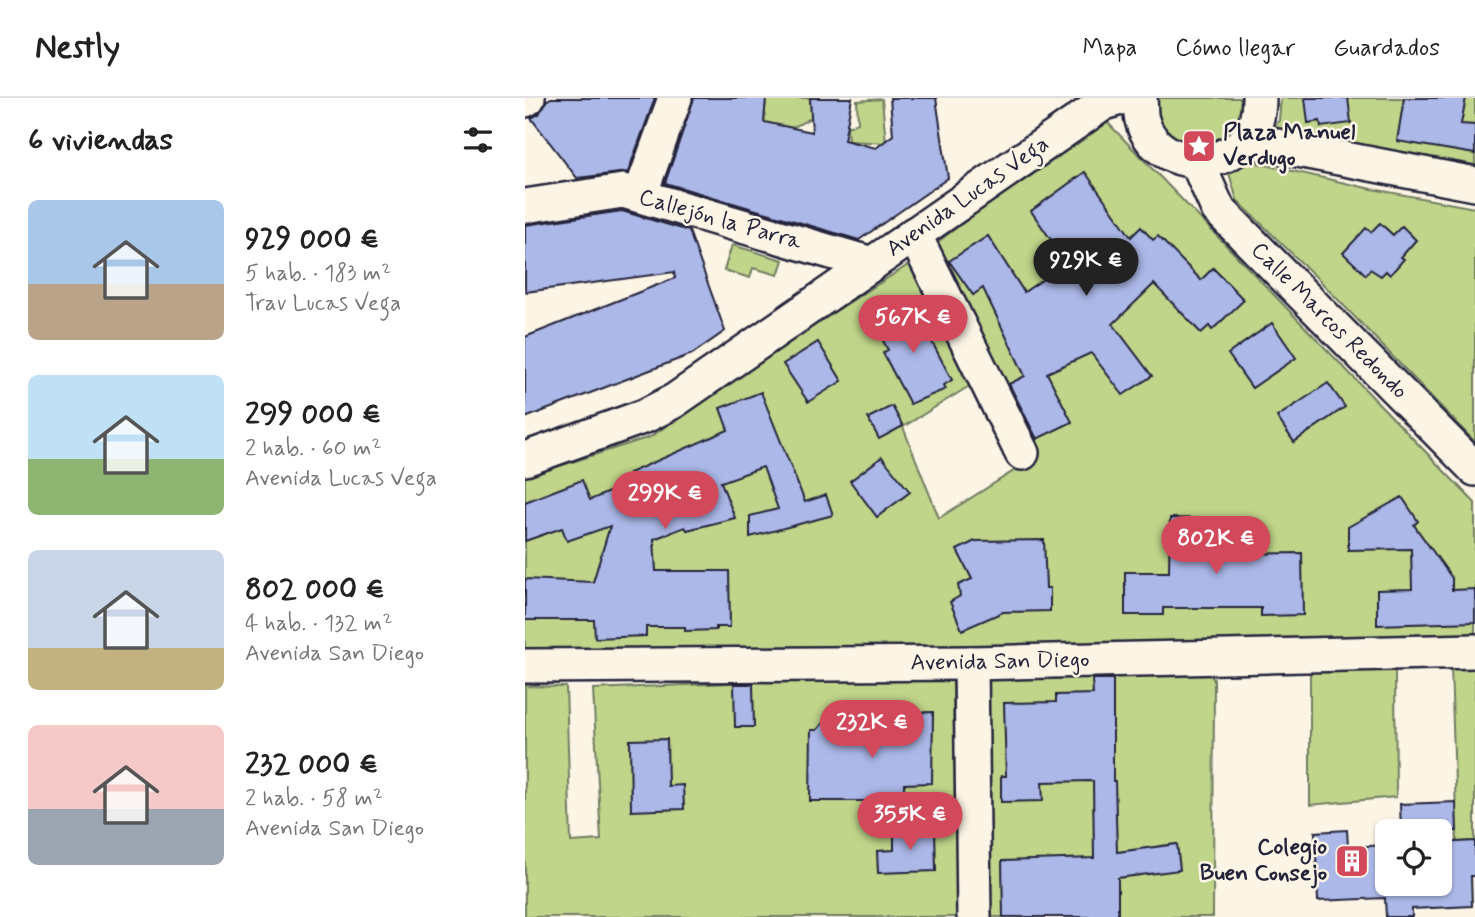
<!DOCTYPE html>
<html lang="es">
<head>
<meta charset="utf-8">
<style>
	:root { --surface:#fff; --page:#f6f6f6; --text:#222; --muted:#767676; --line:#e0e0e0; --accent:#d1495b }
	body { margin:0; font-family:Mynerve,sans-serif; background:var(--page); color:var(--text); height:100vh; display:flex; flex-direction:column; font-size:26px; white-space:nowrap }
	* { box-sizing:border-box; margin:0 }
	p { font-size:23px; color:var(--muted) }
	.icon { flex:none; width:38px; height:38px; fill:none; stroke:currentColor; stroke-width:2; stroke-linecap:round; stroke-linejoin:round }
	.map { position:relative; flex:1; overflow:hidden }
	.side { display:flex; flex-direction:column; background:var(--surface); width:525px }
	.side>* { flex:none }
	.controls { position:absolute; left:850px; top:721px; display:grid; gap:14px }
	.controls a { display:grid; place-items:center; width:77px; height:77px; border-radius:10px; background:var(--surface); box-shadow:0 2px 5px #0004; font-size:35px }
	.price { position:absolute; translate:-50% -60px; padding:0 16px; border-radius:24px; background:var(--accent); color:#fff; font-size:23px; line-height:46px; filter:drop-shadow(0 2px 4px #0008) }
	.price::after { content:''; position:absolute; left:50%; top:42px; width:21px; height:16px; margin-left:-10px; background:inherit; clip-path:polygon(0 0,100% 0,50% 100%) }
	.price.on { background:#222; color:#fff }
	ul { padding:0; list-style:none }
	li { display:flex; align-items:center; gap:21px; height:175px; padding:0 28px }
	li span { display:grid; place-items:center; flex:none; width:196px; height:140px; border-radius:10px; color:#555 }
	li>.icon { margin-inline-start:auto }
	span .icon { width:84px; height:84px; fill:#fffc; stroke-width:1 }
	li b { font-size:30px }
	h2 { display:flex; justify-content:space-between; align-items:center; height:84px; padding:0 28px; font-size:30px }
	header { display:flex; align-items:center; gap:42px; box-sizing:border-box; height:98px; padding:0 35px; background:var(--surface); border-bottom:2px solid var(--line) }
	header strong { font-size:33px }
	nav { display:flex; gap:38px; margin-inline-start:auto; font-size:24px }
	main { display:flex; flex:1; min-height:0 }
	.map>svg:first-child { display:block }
</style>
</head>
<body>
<header>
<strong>Nestly</strong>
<nav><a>Mapa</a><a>Cómo llegar</a><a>Guardados</a></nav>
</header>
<main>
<section class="side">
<h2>6 viviendas<svg class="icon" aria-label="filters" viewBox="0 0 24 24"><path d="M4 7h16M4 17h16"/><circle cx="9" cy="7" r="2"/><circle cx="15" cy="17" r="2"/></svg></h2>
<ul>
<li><span style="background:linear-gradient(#a9c7e8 60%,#b9a48a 0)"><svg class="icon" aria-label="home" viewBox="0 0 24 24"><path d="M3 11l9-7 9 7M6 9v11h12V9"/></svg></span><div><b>929 000 €</b><p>5 hab. · 183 m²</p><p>Trav Lucas Vega</p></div></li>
<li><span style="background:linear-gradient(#bfe0f5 60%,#8fb573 0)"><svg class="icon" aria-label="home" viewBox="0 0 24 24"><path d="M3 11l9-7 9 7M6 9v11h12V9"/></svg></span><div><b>299 000 €</b><p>2 hab. · 60 m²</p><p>Avenida Lucas Vega</p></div></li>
<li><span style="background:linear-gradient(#c9d6e8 70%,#c2b280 0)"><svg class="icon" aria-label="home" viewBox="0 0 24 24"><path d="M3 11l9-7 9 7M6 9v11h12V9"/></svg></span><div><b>802 000 €</b><p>4 hab. · 132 m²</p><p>Avenida San Diego</p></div></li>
<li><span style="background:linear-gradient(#f6c9c9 60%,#9aa5b1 0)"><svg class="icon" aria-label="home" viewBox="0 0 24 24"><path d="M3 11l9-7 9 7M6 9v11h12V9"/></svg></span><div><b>232 000 €</b><p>2 hab. · 58 m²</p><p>Avenida San Diego</p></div></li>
</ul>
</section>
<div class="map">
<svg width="950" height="819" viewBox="0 0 950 819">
	<rect width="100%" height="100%" fill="#fcf5e5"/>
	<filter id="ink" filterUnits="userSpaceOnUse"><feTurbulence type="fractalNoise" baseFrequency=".0143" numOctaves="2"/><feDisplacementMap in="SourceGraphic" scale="14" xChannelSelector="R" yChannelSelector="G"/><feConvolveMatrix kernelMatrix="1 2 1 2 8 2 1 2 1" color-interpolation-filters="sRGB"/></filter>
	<g filter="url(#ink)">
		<g fill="#c0d58a" stroke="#717c62" stroke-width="2">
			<polygon points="241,0 285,0 286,20 237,46"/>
			<path d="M630 0H717C720 47 654 65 634 22 631 15 631 7 630 0Z"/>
			<polygon points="756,0 950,0 950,67 827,45 747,34 754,22"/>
			<polygon points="357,1 361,45 323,43 322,29 333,25 332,3"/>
			<polygon points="583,25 950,405 950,537 703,545 0,556 0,379 125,339 303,218 391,162 451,284 378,329 414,420 511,359 410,146 567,28"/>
			<polygon points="724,63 842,90 950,110 950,344 798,186 712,102 704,75"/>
			<polygon points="207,147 258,162 253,177 228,170 225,180 199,172"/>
			<polygon points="926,569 950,569 950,743 932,744"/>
			<polygon points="683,572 689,582 688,819 466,819 463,577"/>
			<polygon points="785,573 870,573 871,699 785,707"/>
			<polygon points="275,582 428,582 432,819 0,819 0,588 41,589 46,744 76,742 68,591"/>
		</g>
		<g fill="#acb8e8" stroke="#22223b" stroke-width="2">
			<polygon points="26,0 130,0 103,74 52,80 6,20 14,16 21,3"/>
			<polygon points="169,0 241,0 239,24 287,34 285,0 327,0 319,42 351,50 368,37 365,0 411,0 423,80 334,142 140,85"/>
			<polygon points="780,0 823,0 826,25 796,29 795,23 783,25"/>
			<polygon points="879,0 941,0 936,26 950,27 950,56 872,43"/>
			<polygon points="560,74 606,139 616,129 628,142 633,138 676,182 688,170 719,202 687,232 684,228 676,235 629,186 588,226 627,278 598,297 566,255 522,275 547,324 512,341 484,286 500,278 458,190 448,197 424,163 463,138 499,194 542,165 506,113"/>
			<polygon points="97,113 164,133 200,233 167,256 0,320 0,239 150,180 149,174 0,194 0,127"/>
			<polygon points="855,125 868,137 877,128 891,142 876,159 879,161 865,177 861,173 856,178 845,171 841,177 818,155 841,130 846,134"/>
			<polygon points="387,206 427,282 419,287 421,291 385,306 358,255 363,252 349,226"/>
			<polygon points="747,225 771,260 727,290 703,256"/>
			<polygon points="293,244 317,283 283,304 258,266"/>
			<polygon points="803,285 820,309 769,344 752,319"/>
			<polygon points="236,294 280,404 301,397 308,417 225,439 225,418 253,411 238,369 196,384 210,420 162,432 160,429 129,441 131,473 204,473 205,529 191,529 191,532 160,533 160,529 121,529 121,538 70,540 69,522 0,522 0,481 68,484 85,428 42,443 37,430 0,443 0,404 57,382 65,402 108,384 104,375 203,332 195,310"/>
			<polygon points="367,308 378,328 354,341 343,320"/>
			<polygon points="357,359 385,394 352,419 325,383"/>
			<polygon points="877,399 893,423 889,427 927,480 927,492 950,491 950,524 852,527 852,492 887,491 886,451 823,452 823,429"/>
			<polygon points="645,420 691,421 690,432 709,432 709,456 777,455 778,517 736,518 736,510 638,510 638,517 600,517 600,474 644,474"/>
			<polygon points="519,442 521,490 525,490 525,513 478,514 437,532 425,504 435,498 433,487 447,481 432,452 450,443"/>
			<polygon points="567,581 588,581 588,683 590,683 592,754 652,746 655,772 593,780 593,819 478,819 477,763 569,760 568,683 517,684 518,703 476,704 476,678 481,678 479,605 531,604 531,597 568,596"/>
			<polygon points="209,586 228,586 229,629 210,629"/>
			<polygon points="408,614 407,685 379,686 379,710 341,711 340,703 285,703 286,632 292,632 304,618 318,631 355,633 354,615"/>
			<polygon points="142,641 143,688 158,687 159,711 106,713 105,642"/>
			<polygon points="931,704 932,733 876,733 875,706"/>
			<polygon points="410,730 411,773 353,775 352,753 369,752 369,731"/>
			<polygon points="822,732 823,749 863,747 863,786 915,786 915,745 950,743 950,778 946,778 947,808 887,811 887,819 861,819 860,800 793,803 790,734"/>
		</g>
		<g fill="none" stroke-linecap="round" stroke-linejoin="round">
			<g stroke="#22223b" stroke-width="38">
				<g id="minor">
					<path d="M615 0C616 7 615 15 617 22 629 68 693 76 722 41 731 30 734 14 734 0"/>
					<polyline points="0,2 3,0"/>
					<polyline points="721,42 950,86"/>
					<polyline points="672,64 693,111 950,371"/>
					<polyline points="118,89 150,0"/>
					<polyline points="0,108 98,93 347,166"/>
					<polyline points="389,136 497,355"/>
					<polyline points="0,361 120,318 149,303 579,5 595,0"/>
					<polyline points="446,565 449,819"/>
					<polyline points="0,568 446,565 950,553"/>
				</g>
			</g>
			<use href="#minor" stroke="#fcf5e5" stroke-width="33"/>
		</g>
	</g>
	<defs>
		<g id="sight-square" transform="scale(1.75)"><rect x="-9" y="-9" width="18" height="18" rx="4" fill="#d1495b" stroke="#fcf5e5"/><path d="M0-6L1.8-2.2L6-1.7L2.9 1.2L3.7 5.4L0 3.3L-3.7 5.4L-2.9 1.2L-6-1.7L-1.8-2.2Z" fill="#fff"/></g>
		<g id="building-square" transform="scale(1.75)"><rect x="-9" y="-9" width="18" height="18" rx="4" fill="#d1495b" stroke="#fcf5e5"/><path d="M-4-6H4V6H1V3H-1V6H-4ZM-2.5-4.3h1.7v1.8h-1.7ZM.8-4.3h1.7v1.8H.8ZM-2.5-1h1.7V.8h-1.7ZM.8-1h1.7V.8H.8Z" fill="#fff"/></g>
	</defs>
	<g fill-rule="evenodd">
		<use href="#sight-square" x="674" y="48"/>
		<use href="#building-square" x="827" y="763"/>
	</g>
	<g text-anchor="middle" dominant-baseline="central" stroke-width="5" stroke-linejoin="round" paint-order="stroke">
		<g font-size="23" font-weight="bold" fill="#22223b" stroke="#fcf5e5" text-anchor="start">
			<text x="698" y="35">Plaza Manuel<tspan x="698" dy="26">Verdugo</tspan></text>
			<text x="802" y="750" text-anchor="end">Colegio<tspan x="802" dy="26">Buen Consejo</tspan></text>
		</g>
		<g font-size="23" fill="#22223b" stroke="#fcf5e5">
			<text transform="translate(443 99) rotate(-35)">Avenida Lucas Vega</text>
			<text transform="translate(195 122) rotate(16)">Callejón la Parra</text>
			<text transform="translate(804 223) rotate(45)">Calle Marcos Redondo</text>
			<text transform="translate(475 564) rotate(-1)">Avenida San Diego</text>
		</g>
	</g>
</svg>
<div class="controls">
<a><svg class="icon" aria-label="locate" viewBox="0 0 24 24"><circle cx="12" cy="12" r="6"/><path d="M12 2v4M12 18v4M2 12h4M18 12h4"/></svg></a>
</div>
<b class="price on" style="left:561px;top:200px">929K €</b>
<b class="price" style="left:388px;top:257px">567K €</b>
<b class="price" style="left:140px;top:433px">299K €</b>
<b class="price" style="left:691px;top:478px">802K €</b>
<b class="price" style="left:347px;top:662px">232K €</b>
<b class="price" style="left:385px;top:754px">355K €</b>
</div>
</main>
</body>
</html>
